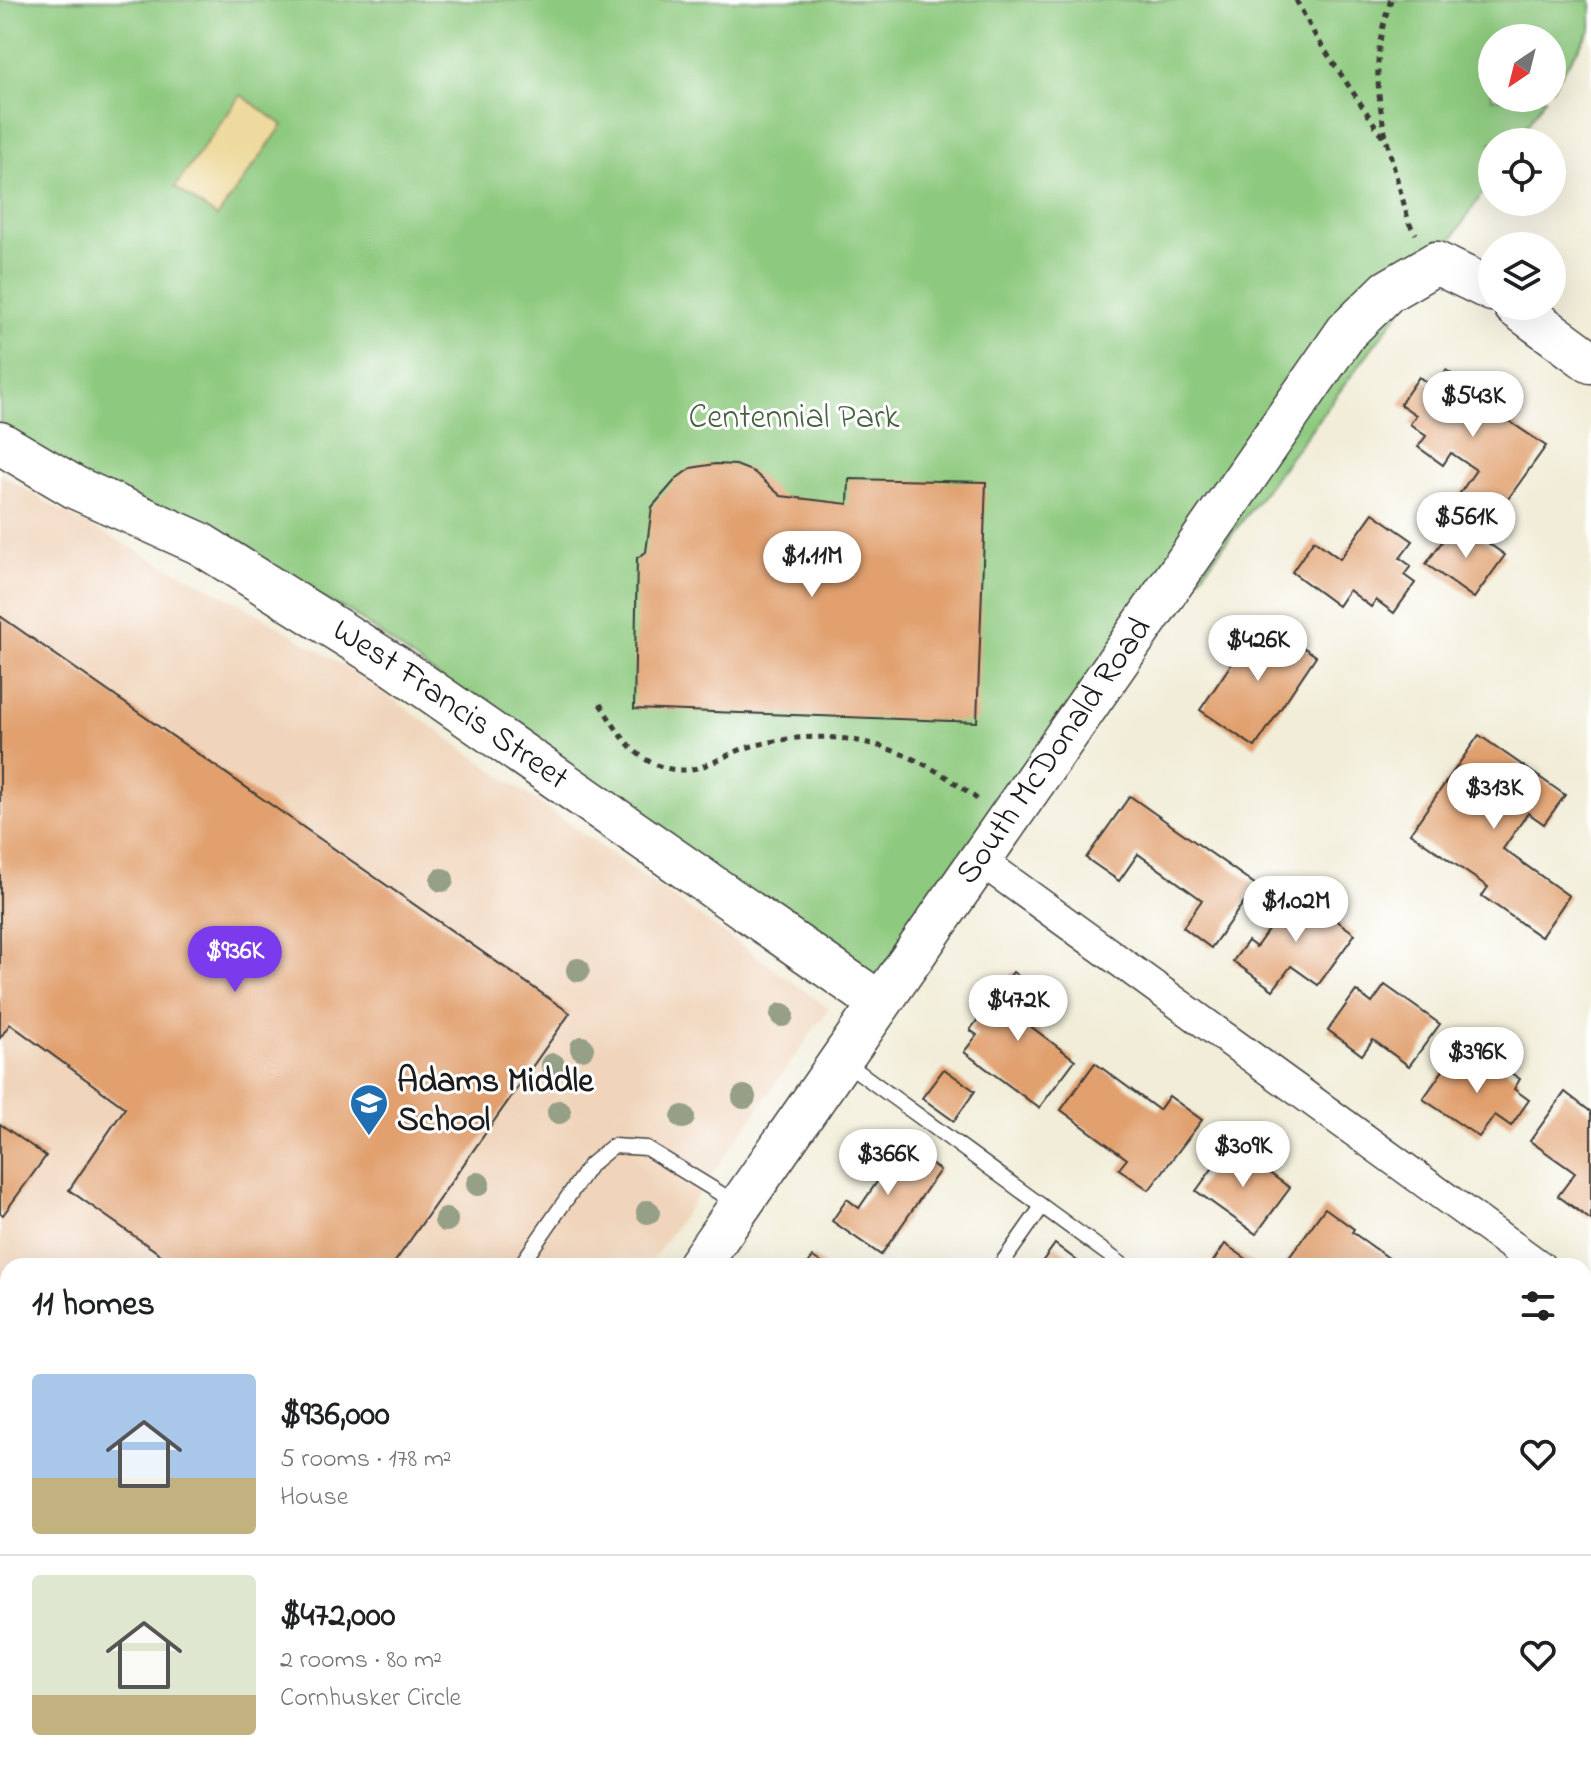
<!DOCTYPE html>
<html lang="en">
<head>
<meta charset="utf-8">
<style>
	:root { --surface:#fff; --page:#f2f2f2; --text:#202124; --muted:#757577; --line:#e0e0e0; --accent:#7c3aed }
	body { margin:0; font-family:"Indie Flower",sans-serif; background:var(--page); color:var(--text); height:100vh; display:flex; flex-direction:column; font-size:30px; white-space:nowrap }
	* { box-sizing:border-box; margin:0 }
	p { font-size:26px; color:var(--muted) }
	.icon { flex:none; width:44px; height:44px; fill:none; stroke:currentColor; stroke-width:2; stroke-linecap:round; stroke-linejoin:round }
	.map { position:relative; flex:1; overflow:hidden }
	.details { position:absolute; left:0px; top:1258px; width:1592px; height:512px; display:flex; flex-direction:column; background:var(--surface); border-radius:24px 24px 0 0; box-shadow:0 8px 32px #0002 }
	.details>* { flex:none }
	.needle { width:52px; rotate:215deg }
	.fabs { position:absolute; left:1478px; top:24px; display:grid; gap:16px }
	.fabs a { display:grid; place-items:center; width:88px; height:88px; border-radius:50%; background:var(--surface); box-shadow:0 8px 32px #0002; font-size:40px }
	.price { position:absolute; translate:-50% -68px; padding:0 18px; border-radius:28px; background:#fff; color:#222; font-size:26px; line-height:52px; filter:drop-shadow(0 2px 4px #0008) }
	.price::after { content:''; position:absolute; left:50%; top:48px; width:24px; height:18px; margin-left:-12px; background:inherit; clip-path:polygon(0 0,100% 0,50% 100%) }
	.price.selected { background:var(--accent); color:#fff }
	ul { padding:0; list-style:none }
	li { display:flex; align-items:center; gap:24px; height:200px; padding:0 32px }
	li+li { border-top:2px solid var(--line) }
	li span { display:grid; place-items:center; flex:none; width:224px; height:160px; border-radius:8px; color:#555 }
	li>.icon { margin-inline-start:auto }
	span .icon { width:96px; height:96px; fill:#fffc; stroke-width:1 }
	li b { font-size:34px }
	h2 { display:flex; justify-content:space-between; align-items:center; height:96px; padding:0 32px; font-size:34px }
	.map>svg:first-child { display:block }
</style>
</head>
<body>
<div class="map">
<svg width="1591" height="1770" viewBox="0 0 1591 1770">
	<rect width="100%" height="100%" fill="#fff"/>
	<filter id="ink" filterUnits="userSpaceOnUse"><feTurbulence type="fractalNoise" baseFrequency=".0125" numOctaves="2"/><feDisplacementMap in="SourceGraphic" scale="16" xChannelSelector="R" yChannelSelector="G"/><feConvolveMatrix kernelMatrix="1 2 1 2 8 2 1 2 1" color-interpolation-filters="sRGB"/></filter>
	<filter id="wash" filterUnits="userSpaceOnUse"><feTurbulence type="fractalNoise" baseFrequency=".006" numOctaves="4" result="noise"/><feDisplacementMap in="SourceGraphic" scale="32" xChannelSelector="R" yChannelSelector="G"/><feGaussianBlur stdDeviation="1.8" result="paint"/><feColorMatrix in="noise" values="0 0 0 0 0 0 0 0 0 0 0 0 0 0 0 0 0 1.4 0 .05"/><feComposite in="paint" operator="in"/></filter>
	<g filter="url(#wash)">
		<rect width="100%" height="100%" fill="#f1edd8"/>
		<polygon fill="#f0d5bc" points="0,474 60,510 250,609 362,677 829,1008 648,1266 8,1266 8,1762 301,1762 295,1770 0,1770"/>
		<g fill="#8dc97e" stroke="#54724d" stroke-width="2">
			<polygon points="0,0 1591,0 1591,29 1552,88 1552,38 1492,38 1492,98 1545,98 1516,142 1492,142 1492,179 1436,263 880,1003 349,611 39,467 0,438"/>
			<polygon points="0,1344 8,1349 8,1762 301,1762 295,1770 0,1770"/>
		</g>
		<polygon fill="#eeda9e" stroke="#857b5d" stroke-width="2" points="241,95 283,125 217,217 175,187"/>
		<g id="blocks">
			<g fill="#e1a06e">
				<polygon points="1446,370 1512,417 1509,421 1546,446 1493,520 1458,496 1476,470 1451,453 1443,465 1418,447 1426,436 1410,424 1416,415 1400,404 1419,377 1434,388"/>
				<polygon points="715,464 736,465 754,472 781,496 848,504 849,479 986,482 977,722 634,709 637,558 646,552 652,507 677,478 691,468"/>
				<polygon points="1373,513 1413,541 1400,558 1411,566 1404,575 1415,583 1394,613 1376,600 1371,607 1349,590 1338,606 1292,572 1314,540 1340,559"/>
				<polygon points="1457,521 1505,555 1474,598 1426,564"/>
				<polygon points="0,616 570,1013 392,1266 177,1266 69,1190 125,1108 10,1024 0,1038"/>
				<polygon points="1262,619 1316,656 1255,747 1200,710"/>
				<polygon points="1479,735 1565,795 1544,824 1528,813 1503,849 1569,896 1541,937 1482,896 1488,887 1410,833"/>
				<polygon points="1130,796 1256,885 1211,948 1183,927 1202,900 1138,854 1119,881 1086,858"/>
				<polygon points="1296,891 1355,934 1318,985 1291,966 1273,990 1233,961 1248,941 1256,947"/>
				<polygon points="1013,972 1045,995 1025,1022 1075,1060 1039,1108 964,1052 977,1035 970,1030"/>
				<polygon points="1385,985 1440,1024 1409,1066 1373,1040 1362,1055 1328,1030 1356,991 1372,1003"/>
				<polygon points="1482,1054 1520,1079 1514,1089 1529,1100 1511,1126 1495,1115 1479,1137 1423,1099 1451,1059 1470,1072"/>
				<polygon points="1095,1063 1159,1110 1169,1096 1202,1120 1149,1190 1119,1169 1127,1159 1061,1110"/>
				<polygon points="944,1069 975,1091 954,1121 922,1098"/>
				<polygon points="1565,1092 1591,1112 1591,1220 1558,1196 1575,1173 1530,1141"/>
				<polygon points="0,1124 46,1156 3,1215 0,1213"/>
				<polygon points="893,1138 940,1170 881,1255 832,1221 847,1199 859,1208 883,1173 873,1166"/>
				<polygon points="1230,1144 1290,1188 1256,1234 1196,1191"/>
				<polygon points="1325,1208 1354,1229 1352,1232 1400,1266 1283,1266"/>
				<polygon points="1055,1244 1084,1266 1039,1266"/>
				<polygon points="1225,1244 1257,1266 1210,1266"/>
				<polygon points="813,1257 826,1266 806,1266"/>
				<polygon points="1591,1479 1591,1527 1584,1522 1584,1489"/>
				<polygon points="1584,1698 1591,1703 1591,1770 1576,1770 1571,1762 1584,1762"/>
				<polygon points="800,1762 849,1762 860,1770 794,1770"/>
				<polygon points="1034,1762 1091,1762 1103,1770 1029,1770"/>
			</g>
		</g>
	</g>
	<g filter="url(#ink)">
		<use href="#blocks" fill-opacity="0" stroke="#3c3b38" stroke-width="2"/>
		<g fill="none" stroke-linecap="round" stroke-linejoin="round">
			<g stroke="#3c3b38" stroke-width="17">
				<g id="lane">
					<polyline points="845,1062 1124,1266"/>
					<polyline points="520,1266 590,1165 613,1146 646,1148 736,1203"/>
					<polyline points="1000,1266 1041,1208"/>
					<polyline points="1584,1588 1591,1593"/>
					<polyline points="645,1770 650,1762"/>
					<polyline points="1229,1770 1234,1762"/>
				</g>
			</g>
			<g stroke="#3c3b38" stroke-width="33">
				<g id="street">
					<polyline points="980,860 1540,1266"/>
					<polyline points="1584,1298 1591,1303"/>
					<polyline points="939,1770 944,1762"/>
				</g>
			</g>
			<g stroke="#3c3b38" stroke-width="45">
				<g id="secondary">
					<polyline points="1515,306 1591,362"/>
					<path id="s1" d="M0 443 76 488 199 543 395 666 880 1003"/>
					<path id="s2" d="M698 1266 1347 331 1388 291 1436 263 1492 290"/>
					<polyline points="347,1770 352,1762"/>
				</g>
			</g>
			<g stroke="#3c3b38" stroke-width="5" stroke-dasharray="6 6" stroke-linecap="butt">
				<polyline points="1296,0 1316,37 1387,143"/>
				<path d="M1391 0C1361 79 1389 145 1409 223L1416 234"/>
				<path d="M600 704C620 735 639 769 681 770 704 771 727 753 749 747 836 723 907 744 977 799"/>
			</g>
			<use href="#lane" stroke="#fff" stroke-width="14"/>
			<use href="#street" stroke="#fff" stroke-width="30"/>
			<use href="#secondary" stroke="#fff" stroke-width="42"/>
		</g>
		<g fill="#95a086">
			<circle cx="442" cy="880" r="12"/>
			<circle cx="578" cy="970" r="12"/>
			<circle cx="782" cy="1015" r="12"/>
			<circle cx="582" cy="1048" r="12"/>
			<circle cx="553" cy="1065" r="12"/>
			<circle cx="744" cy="1097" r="12"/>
			<circle cx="559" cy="1112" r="12"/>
			<circle cx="683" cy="1117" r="12"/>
			<circle cx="478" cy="1184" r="12"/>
			<circle cx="648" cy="1212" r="12"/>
			<circle cx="446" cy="1220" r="12"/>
		</g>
	</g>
	<defs>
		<g id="school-pin" transform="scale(2)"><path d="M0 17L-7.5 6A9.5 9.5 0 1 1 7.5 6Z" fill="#1f6fb2" stroke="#fff"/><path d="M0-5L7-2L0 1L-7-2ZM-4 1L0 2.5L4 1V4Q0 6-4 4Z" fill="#fff"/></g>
	</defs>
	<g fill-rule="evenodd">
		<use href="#school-pin" x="369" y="1103"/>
	</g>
	<g text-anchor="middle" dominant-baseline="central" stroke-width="6" stroke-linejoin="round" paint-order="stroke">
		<g font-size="34" fill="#496143" stroke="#fff">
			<text x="794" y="419">Centennial Park</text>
		</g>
		<g font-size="34" fill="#1c1c1c" stroke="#fff">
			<text stroke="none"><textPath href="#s1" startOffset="522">West Francis Street</textPath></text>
			<text stroke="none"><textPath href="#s2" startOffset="626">South McDonald Road</textPath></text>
		</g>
		<g font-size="34" font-weight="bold" fill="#1c1c1c" stroke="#fff" text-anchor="start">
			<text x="397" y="1083">Adams Middle<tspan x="397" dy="39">School</tspan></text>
		</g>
	</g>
</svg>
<div class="fabs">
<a><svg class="needle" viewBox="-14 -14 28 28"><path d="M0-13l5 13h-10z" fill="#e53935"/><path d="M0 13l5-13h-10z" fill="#757577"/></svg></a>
<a><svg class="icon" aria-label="locate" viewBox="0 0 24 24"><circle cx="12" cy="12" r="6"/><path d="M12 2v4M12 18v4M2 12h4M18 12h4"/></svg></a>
<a><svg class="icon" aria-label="layers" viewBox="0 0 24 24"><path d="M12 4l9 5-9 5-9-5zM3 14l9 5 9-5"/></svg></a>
</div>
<b class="price" style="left:1473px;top:439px">$543K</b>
<b class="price" style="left:1466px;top:560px">$561K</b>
<b class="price" style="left:812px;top:599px">$1.11M</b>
<b class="price" style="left:1258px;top:683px">$426K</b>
<b class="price" style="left:1494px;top:831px">$313K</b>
<b class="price" style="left:1296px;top:944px">$1.02M</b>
<b class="price selected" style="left:235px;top:994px">$936K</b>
<b class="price" style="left:1018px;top:1043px">$472K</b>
<b class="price" style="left:1477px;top:1095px">$396K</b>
<b class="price" style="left:1243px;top:1189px">$309K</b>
<b class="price" style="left:888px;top:1197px">$366K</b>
<section class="details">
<h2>11 homes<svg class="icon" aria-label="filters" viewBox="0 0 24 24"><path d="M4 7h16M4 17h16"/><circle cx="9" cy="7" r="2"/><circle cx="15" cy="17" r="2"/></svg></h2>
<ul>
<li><span style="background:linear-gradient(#a9c7e8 65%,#c2b280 0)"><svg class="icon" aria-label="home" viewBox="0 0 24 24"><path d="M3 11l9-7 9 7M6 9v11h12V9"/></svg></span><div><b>$936,000</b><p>5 rooms · 178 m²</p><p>House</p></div><svg class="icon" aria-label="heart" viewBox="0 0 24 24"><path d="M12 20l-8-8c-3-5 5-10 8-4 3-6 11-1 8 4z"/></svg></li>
<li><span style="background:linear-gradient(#dfe7d0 75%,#c2b280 0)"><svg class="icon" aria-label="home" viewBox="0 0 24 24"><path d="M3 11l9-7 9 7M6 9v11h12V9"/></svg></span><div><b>$472,000</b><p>2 rooms · 80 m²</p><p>Cornhusker Circle</p></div><svg class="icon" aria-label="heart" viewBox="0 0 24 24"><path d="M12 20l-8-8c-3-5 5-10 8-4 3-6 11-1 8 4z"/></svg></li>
</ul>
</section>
</div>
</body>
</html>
